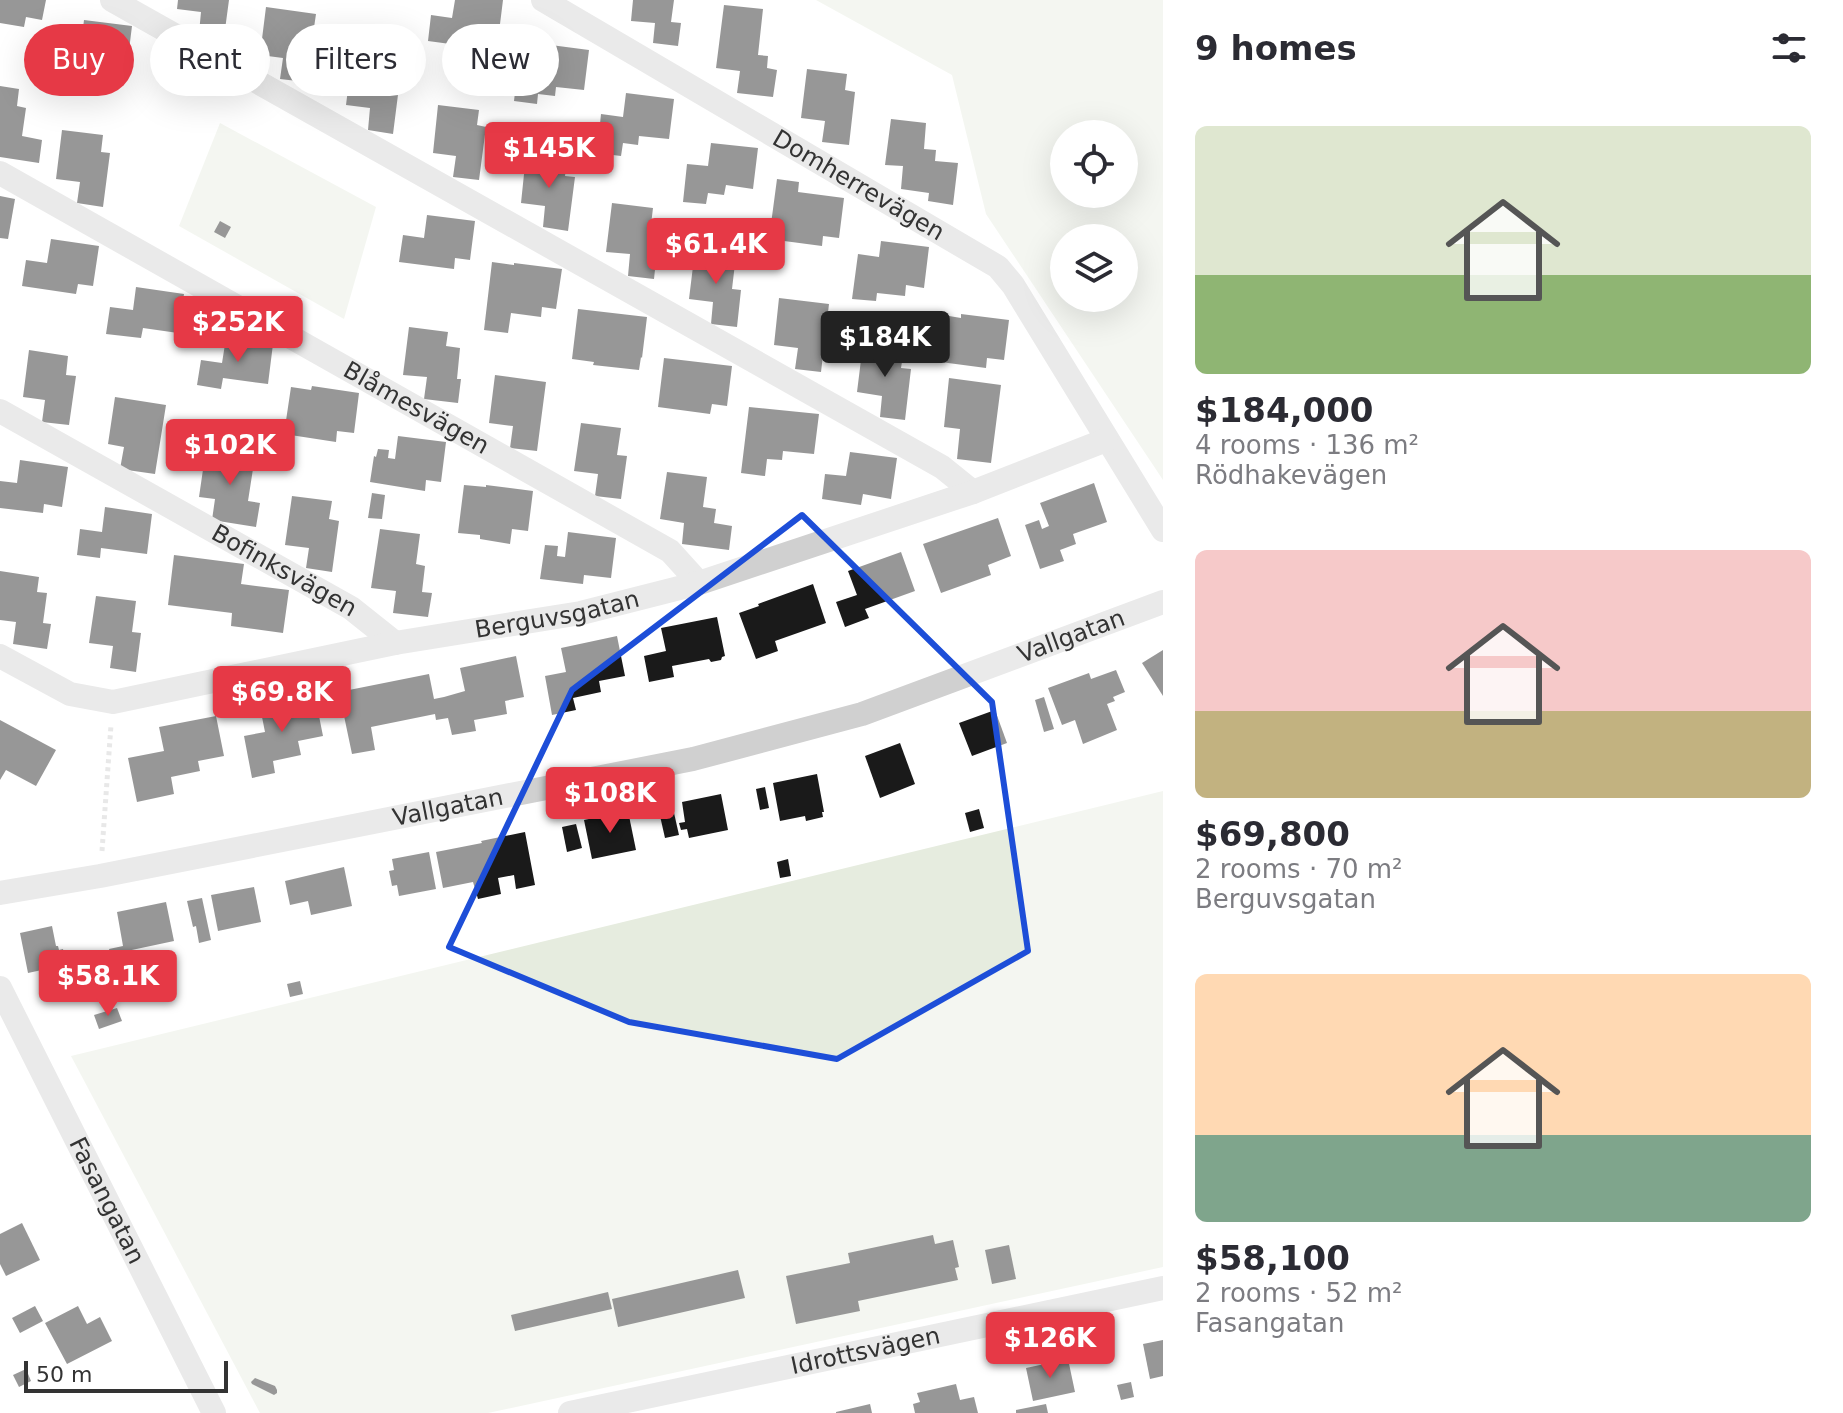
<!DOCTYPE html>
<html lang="en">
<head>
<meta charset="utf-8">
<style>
	:root { --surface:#fff; --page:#f7f7f7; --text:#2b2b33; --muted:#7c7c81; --accent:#e63946 }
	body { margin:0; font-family:"DejaVu Sans",sans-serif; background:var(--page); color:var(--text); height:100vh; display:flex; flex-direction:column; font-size:30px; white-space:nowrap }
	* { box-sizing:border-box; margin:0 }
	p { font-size:26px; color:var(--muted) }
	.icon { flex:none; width:44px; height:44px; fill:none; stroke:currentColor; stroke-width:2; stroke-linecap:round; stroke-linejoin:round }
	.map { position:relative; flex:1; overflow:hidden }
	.details { display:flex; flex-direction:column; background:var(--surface); width:680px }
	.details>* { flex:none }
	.guide { position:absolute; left:24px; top:24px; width:760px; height:72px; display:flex; gap:16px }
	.buttons { position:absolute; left:1050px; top:120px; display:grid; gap:16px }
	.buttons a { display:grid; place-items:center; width:88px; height:88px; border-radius:50%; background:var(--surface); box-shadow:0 8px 32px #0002; font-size:40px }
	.scale { position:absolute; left:24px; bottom:20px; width:204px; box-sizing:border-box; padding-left:8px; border:4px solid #333; border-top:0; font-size:22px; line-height:28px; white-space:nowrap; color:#333; -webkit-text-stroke:6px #fff; paint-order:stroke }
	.price { position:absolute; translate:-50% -68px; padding:0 18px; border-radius:8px; background:var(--accent); color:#fff; font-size:26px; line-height:52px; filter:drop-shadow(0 2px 4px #0008) }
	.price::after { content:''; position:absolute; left:50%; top:48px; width:24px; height:18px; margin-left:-12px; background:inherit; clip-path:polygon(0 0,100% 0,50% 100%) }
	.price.current { background:#222; color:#fff }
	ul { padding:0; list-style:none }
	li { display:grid; align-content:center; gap:16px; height:424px; padding:0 32px }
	li span { display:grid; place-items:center; height:248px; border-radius:12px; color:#555 }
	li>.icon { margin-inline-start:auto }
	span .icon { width:144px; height:144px; fill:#fffc; stroke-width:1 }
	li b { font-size:34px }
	h2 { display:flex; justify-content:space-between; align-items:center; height:96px; padding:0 32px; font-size:34px }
	.tag { padding:0 28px; border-radius:36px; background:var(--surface); box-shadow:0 8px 32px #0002; font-size:28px; line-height:72px }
	.tag.current { background:var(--accent); color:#fff }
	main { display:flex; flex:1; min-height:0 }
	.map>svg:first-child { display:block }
</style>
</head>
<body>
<main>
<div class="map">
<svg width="1163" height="1413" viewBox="0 0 1163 1413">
	<rect width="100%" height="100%" fill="#fff"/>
	<g fill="#e6ecdf" fill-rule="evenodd">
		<path d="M816 0H1163V480L986 214 952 75ZM1064 134H1124V194H1064ZM1064 238H1124V298H1064Z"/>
		<polygon points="220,123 376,207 344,319 179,226"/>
		<polygon points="1163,791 1163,1267 488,1413 260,1413 71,1056"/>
	</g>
	<g fill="#1a1a1a">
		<polygon points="0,0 46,0 42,20 26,17 24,27 0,23"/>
		<polygon points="178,0 229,0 224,37 199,33 201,12 177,9"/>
		<polygon points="455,0 503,0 498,40 481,38 480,48 428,41 431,15 452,18"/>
		<polygon points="633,0 674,0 671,22 681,23 678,46 653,43 655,23 631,21"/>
		<polygon points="724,5 763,9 758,55 768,56 767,68 777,70 773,97 737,93 740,71 716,68"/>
		<polygon points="266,7 316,14 306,82 280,79 283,58 260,55"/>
		<polygon points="84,20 132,26 127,66 110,64 109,74 56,68 59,42 81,44"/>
		<polygon points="543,44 589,50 584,90 556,87 555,96 538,94 537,104 514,101 519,57 535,59 534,68 539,69"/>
		<polygon points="352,57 392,63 390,77 400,79 393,134 368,130 370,108 346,105"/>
		<polygon points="807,69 847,74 845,90 855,92 849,145 822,142 825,121 801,118"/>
		<polygon points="0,86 19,89 17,106 26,108 22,136 42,140 39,163 0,157"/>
		<polygon points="626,93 674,99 669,139 639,136 638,145 623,143 621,156 597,153 601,114 623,117"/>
		<polygon points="438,105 479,110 477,125 486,127 479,180 453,177 456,156 433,153"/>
		<polygon points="891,119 926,123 924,149 936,150 935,161 958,163 953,205 928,201 929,193 901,189 903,166 885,165"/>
		<polygon points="62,130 103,135 101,152 110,153 103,207 77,203 80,182 56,179"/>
		<polygon points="711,143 758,148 753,189 726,185 724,195 708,193 706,204 683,202 687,164 708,166"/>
		<polygon points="526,155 567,160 565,176 575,177 568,231 543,227 545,206 521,203"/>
		<polygon points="777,179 799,182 798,192 844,198 839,238 823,236 822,246 769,239"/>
		<polygon points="0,196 15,199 8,239 0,238"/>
		<polygon points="612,203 653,208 649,241 658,242 654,279 628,276 630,254 606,252"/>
		<polygon points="427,215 475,221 470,260 455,258 454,269 399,262 403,235 424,238"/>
		<polygon points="220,221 231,227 225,238 214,232"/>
		<polygon points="51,239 99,246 93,286 78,284 76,294 22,286 26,260 47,263"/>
		<polygon points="881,241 929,247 924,288 906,285 905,296 877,293 876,301 852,299 858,254 879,257"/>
		<polygon points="695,250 736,255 732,289 741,290 737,327 711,324 713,302 689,299"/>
		<polygon points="492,262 514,265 514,263 562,269 556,309 542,307 541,317 511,313 508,333 484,330"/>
		<polygon points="136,287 184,294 178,333 143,328 141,338 106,334 110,307 133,310"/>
		<polygon points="779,298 829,304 821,372 795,369 798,348 774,345"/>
		<polygon points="578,309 647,317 642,358 641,357 639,370 593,365 594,362 572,359"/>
		<polygon points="961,314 1009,320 1004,360 987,358 986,368 933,361 936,336 940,337 943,315 961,318"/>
		<polygon points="409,327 448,332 446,346 460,348 457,379 461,379 458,403 424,399 427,377 403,375"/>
		<polygon points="226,338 273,344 268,384 223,378 221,389 197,385 201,360 222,363"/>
		<polygon points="863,344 904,349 901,368 911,369 905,420 880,417 882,396 857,392"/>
		<polygon points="29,350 68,356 66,375 76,376 69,425 42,422 45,400 23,397"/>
		<polygon points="664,358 732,366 727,406 712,404 710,414 658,407"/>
		<polygon points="495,375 546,382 537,451 510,448 513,426 489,423"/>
		<polygon points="949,378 1001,385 991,463 957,459 960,429 944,427"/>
		<polygon points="312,386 359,393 354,433 337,431 336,442 284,434 291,387 311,390"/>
		<polygon points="115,397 166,405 155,474 120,469 124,447 108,444"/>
		<polygon points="749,407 819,414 814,454 783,451 782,460 767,459 765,476 741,473"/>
		<polygon points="581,423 621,428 617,455 627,456 621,499 595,496 598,474 574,471"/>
		<polygon points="398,436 446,442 441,482 426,480 425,491 370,482 374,456 376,457 378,449 389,450 388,458 395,459"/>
		<polygon points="206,449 255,456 248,501 260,503 256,527 212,520 215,499 199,497"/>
		<polygon points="850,452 897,458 891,499 863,494 861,505 822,499 825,474 846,476"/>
		<polygon points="20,460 68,467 62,507 44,504 43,513 0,508 0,481 17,483"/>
		<polygon points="667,472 707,477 703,507 716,509 714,523 732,526 729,550 682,544 684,523 660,519"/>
		<polygon points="1094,483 1107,522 1073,534 1076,544 1060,550 1064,561 1040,569 1025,525 1039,520 1042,529 1049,526 1040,503"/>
		<polygon points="464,485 486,487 486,485 533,491 528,531 512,529 510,544 480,539 480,535 458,533"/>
		<polygon points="372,493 385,495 382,519 368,518"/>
		<polygon points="292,496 332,501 329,519 339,521 332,572 306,568 309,548 285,545"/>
		<polygon points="105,507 152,514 147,554 101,548 100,558 77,555 80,529 102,532"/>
		<polygon points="998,518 1011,556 988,565 991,575 941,593 923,544"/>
		<polygon points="380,529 420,534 416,564 425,566 422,592 432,593 428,617 393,613 396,591 371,588"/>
		<polygon points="568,532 616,538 611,578 584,575 583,584 540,579 545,545 558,546 557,556 565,557"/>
		<polygon points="901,552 915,591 865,609 869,618 845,627 836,602 857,595 848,571"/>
		<polygon points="174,555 244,564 241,584 289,590 283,633 231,626 232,613 168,605"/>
		<polygon points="0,571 39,577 37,592 47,593 43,623 51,624 47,649 13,644 16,622 0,620"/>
		<polygon points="813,584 826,623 775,641 778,651 756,659 739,613 759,606 758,604"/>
		<polygon points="96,596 136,601 132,632 141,633 136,672 110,668 113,646 89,643"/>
		<polygon points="717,617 725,656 722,657 721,660 711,662 709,659 672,666 674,677 649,682 644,656 666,651 661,628"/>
		<polygon points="617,636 625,676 599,681 601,692 573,698 576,710 552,715 545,676 566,672 561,648"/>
		<polygon points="1163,650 1163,696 1142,663"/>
		<polygon points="516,656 524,697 505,701 507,714 474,720 476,731 452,735 448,718 436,720 435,714 371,727 375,750 352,754 339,692 429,674 434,699 444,697 465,691 460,668"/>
		<polygon points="1116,670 1125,692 1113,697 1115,701 1107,704 1117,730 1083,744 1075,720 1062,725 1048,688 1089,673 1091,679"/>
		<polygon points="315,696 323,736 298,741 301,755 273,761 275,773 252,778 244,736 265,732 260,707"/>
		<polygon points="1044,697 1054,729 1044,732 1035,700"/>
		<polygon points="995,710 1007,743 972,756 959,723"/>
		<polygon points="216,716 224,756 198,761 200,771 171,777 174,794 137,802 128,758 164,751 159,727"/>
		<polygon points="0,720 56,750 36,786 6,770 0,780"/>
		<polygon points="900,743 915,784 880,798 865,756"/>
		<polygon points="817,774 824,812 822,812 823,817 806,821 805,816 780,821 773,783"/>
		<polygon points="765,787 769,808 760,810 756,789"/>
		<polygon points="721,794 728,830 689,838 687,829 681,830 679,823 685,822 682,802"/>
		<polygon points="672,804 679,835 665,838 658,807"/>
		<polygon points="979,809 984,828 970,832 965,813"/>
		<polygon points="628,811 636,850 592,859 584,820"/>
		<polygon points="576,824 582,848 567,852 562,827"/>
		<polygon points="525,832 535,885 516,889 514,875 498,878 501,894 478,899 473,882 443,888 436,852 482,843 481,841"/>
		<polygon points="429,852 436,889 399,896 397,885 392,886 389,871 394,870 392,859"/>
		<polygon points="788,859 791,876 780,878 777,862"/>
		<polygon points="344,867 352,906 311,915 308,901 290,905 285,881"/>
		<polygon points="254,887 261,922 218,931 211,895"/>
		<polygon points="202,898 211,940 199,943 196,926 193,927 187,901"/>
		<polygon points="166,902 174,941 127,951 131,972 115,975 109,949 123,946 117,912"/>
		<polygon points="52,926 56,946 58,946 59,950 63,949 65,962 59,964 60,966 28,973 20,933"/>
		<polygon points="300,981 303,994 290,997 287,984"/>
		<polygon points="117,1008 122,1021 99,1029 94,1015"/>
		<polygon points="22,1223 40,1260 6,1276 0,1264 0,1234"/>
		<polygon points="933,1235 935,1244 953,1240 959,1267 955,1268 958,1280 858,1301 860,1311 796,1324 786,1276 850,1263 848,1253"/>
		<polygon points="1009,1245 1016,1279 992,1284 985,1250"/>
		<polygon points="738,1270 745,1298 618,1327 612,1299"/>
		<polygon points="608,1292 612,1309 515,1331 511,1315"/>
		<polygon points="35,1306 43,1321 20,1333 12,1318"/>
		<polygon points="78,1306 87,1324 100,1317 112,1341 67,1364 45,1323"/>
		<polygon points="1163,1340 1163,1376 1150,1379 1143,1344"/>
		<polygon points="1068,1359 1075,1392 1033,1401 1026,1368"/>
		<polygon points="26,1369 31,1381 19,1387 13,1375"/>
		<polygon points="255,1378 275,1386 277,1390 277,1393 274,1395 252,1384 251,1382"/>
		<polygon points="1131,1382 1134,1397 1121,1400 1117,1385"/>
		<polygon points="956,1384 960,1400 974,1397 978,1413 915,1413 913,1404 920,1402 917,1393"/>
		<polygon points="870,1404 872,1413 836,1413 836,1412"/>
		<polygon points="1046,1404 1048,1413 1016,1413 1016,1410"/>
	</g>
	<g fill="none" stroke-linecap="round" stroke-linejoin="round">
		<polyline stroke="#cdcdcd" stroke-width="5" stroke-dasharray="4 4" stroke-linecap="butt" points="102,851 111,725"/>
		<g stroke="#d0d0d0" stroke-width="24">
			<polyline points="112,0 942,467 973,492"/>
			<path id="s1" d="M543 0 998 267 1013 285 1163 530"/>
			<path id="s2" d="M0 173 670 551 699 583"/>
			<path id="s3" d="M0 411 351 608 395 643"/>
			<path id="s4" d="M0 656 70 694 113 702 395 643 581 613 699 583 973 492 1106 440"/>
			<path id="s5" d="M0 893 100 876 693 759 862 714 1163 602"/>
			<path id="s6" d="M0 988 214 1413"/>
			<path id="s7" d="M570 1413 1163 1288"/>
		</g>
	</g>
	<path d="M0 0H1163V1413H0ZM802 515 992 702 1028 951 837 1059 629 1022 449 947 572 690Z" fill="#fff" fill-opacity=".55" fill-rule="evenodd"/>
	<path fill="none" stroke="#1d4ed8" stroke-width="6" stroke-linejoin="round" d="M802 515 992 702 1028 951 837 1059 629 1022 449 947 572 690Z"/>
	<g text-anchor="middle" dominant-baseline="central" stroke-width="8" stroke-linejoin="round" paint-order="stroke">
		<g font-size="24" fill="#333" stroke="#fff">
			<text stroke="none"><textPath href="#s1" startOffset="366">Domherrevägen</textPath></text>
			<text stroke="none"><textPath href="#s2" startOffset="478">Blåmesvägen</textPath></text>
			<text stroke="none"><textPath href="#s3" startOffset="326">Bofinksvägen</textPath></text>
			<text stroke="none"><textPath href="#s4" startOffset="576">Berguvsgatan</textPath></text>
			<text stroke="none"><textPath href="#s5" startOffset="1104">Vallgatan</textPath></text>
			<text stroke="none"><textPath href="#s5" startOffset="456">Vallgatan</textPath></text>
			<text stroke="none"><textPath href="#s6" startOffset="238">Fasangatan</textPath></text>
			<text stroke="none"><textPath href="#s7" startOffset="302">Idrottsvägen</textPath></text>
		</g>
	</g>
</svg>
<div class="buttons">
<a><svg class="icon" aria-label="locate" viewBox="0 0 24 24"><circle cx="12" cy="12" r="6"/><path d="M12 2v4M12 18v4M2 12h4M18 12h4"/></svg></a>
<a><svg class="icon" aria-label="layers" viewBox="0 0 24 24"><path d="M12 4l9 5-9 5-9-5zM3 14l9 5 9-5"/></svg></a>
</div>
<div class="scale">50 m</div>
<b class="price" style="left:549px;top:190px">$145K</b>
<b class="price" style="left:716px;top:286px">$61.4K</b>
<b class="price" style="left:238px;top:364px">$252K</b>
<b class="price current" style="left:885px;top:379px">$184K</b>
<b class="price" style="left:230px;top:487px">$102K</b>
<b class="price" style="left:282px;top:734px">$69.8K</b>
<b class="price" style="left:610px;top:835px">$108K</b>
<b class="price" style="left:108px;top:1018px">$58.1K</b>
<b class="price" style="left:1050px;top:1380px">$126K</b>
<div class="guide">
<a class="tag current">Buy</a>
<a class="tag">Rent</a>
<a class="tag">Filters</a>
<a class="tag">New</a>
</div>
</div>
<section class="details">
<h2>9 homes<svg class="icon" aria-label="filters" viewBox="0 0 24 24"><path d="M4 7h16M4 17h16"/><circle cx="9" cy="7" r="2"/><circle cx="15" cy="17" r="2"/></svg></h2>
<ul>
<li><span style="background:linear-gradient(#dfe7d0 60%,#8fb573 0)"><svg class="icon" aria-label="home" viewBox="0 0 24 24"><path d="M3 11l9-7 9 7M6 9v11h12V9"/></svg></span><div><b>$184,000</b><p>4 rooms · 136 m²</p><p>Rödhakevägen</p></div></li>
<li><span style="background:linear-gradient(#f6c9c9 65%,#c2b280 0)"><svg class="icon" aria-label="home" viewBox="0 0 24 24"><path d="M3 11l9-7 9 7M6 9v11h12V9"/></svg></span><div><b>$69,800</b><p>2 rooms · 70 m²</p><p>Berguvsgatan</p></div></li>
<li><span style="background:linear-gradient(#ffd9b3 65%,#7fa58c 0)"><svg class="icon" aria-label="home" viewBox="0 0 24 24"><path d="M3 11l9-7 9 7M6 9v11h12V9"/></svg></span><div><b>$58,100</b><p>2 rooms · 52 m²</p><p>Fasangatan</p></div></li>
</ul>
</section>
</main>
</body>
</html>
